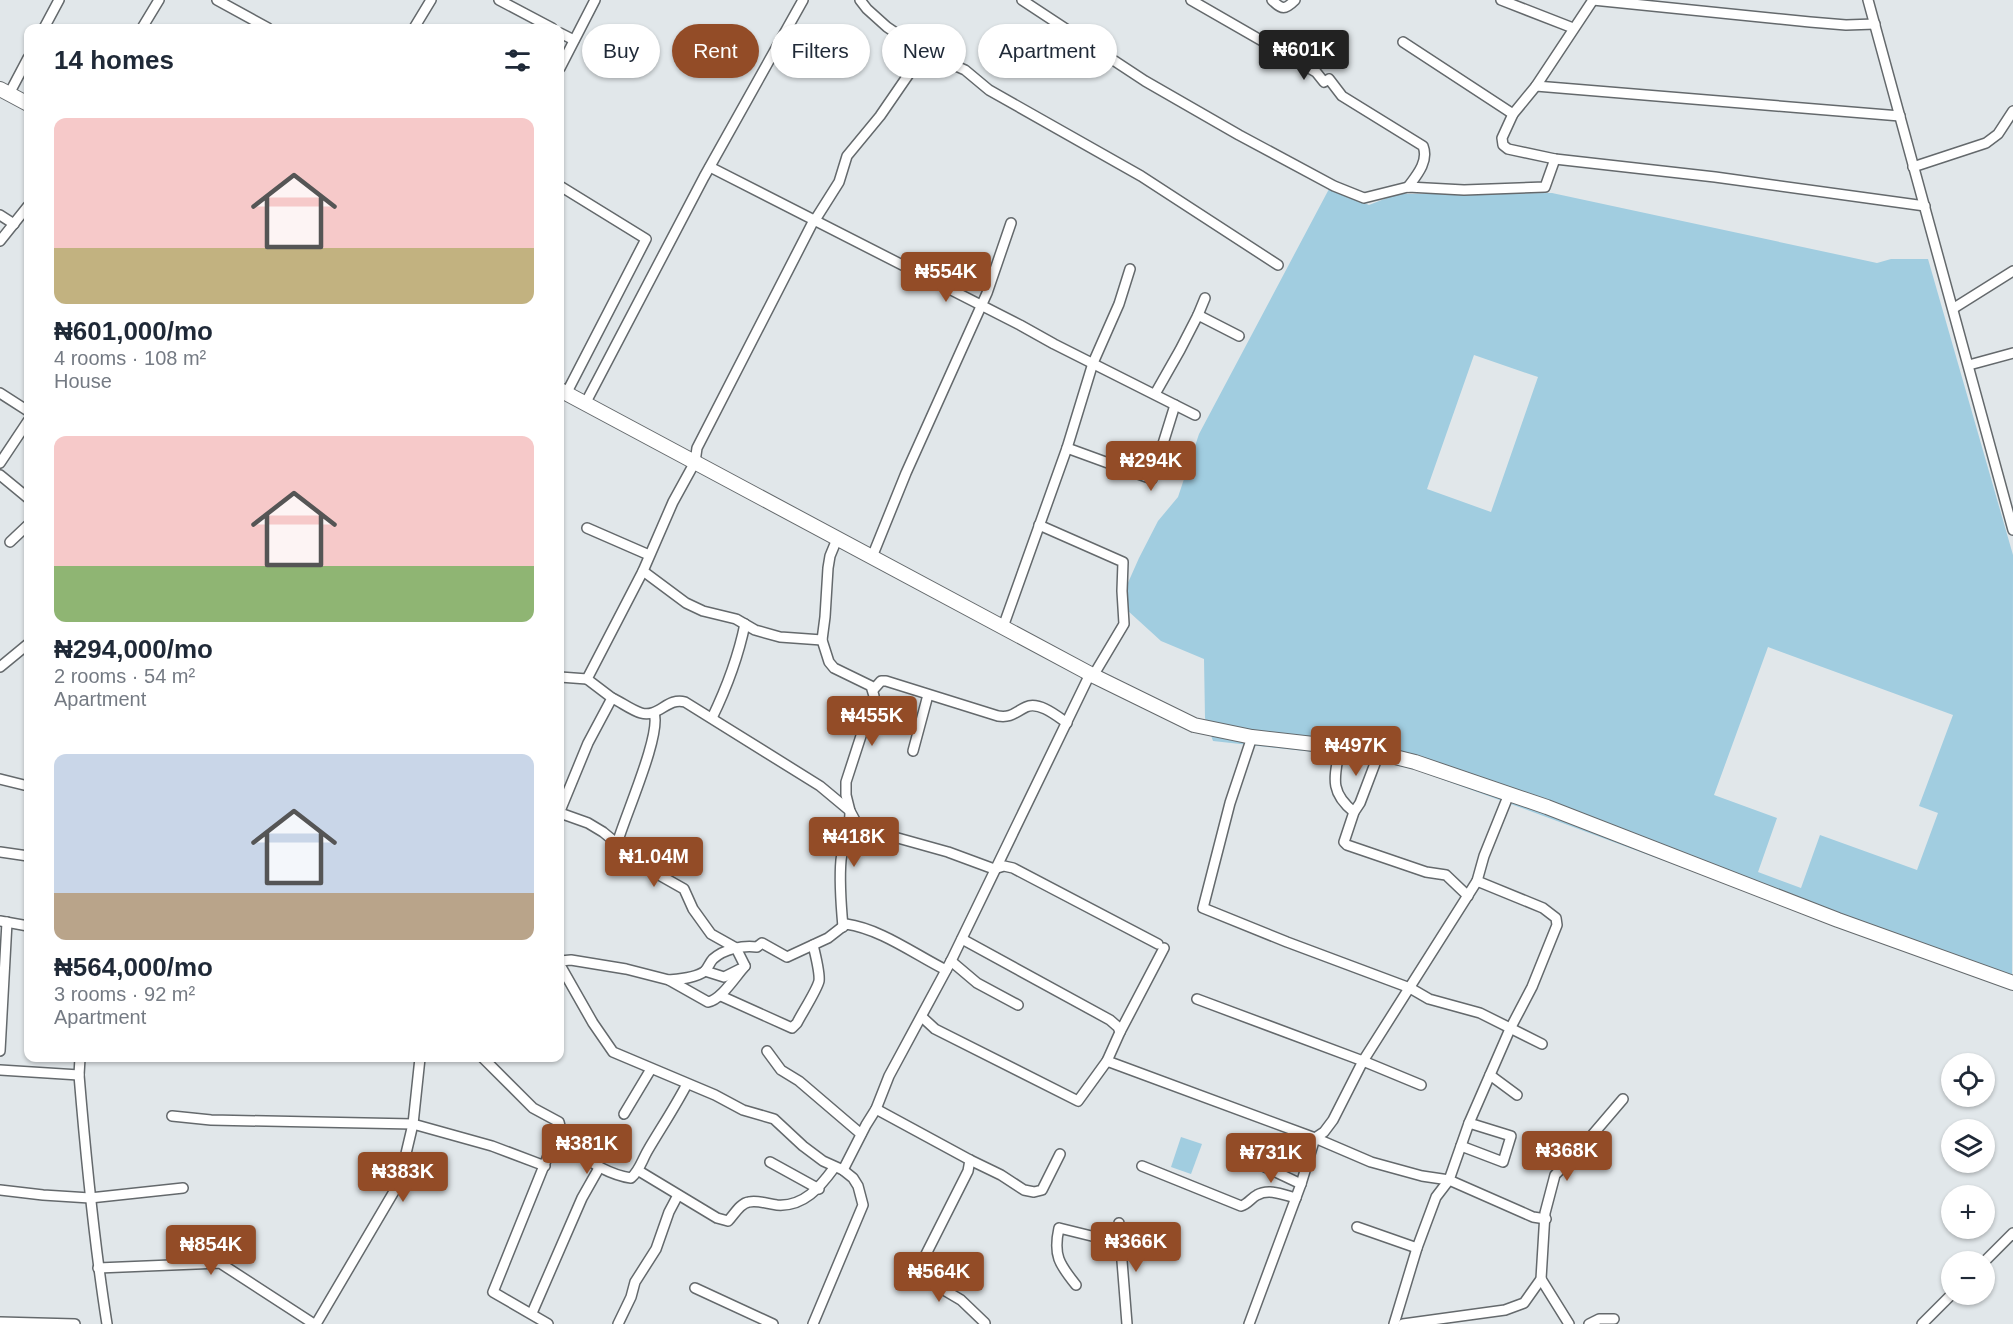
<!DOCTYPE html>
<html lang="en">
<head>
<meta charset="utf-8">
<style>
	:root { --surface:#fff; --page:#f2f2f3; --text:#1f2937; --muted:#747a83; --accent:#934c27 }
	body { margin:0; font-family:Helvetica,sans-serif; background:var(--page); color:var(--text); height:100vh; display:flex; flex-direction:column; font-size:22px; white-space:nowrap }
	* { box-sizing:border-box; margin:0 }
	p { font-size:20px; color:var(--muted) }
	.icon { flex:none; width:33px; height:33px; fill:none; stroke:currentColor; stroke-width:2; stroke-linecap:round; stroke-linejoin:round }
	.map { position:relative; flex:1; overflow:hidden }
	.drawer { position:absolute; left:24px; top:24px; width:540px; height:1038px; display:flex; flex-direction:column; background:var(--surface); border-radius:12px; box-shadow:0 2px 4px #0004 }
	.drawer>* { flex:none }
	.top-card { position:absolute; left:582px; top:24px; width:570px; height:54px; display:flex; gap:12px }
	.controls { position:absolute; left:1941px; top:1053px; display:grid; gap:12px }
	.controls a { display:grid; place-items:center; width:54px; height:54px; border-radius:50%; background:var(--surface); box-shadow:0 2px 4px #0004; font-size:30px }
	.price { position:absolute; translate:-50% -51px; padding:0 14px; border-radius:6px; background:var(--accent); color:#fff; font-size:20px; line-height:39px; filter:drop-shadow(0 2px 3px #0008) }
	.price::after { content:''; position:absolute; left:50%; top:36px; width:18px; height:14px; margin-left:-9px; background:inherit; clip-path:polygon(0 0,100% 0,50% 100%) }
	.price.on { background:#222; color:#fff }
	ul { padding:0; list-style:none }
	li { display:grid; align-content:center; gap:12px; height:318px; padding:0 30px }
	li span { display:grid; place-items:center; height:186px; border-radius:12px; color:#555 }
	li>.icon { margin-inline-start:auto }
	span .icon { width:108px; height:108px; fill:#fffc; stroke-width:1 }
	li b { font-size:26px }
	h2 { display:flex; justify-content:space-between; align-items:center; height:72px; padding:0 30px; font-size:26px }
	.tag { padding:0 21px; border-radius:27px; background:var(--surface); box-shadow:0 2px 4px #0004; font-size:21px; line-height:54px }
	.tag.on { background:var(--accent); color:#fff }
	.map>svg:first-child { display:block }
</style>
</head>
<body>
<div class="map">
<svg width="2013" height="1324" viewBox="0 0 2013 1324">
	<rect width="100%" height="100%" fill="#e1e7ea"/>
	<g fill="#a1cde0" fill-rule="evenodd">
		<path d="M1329 189 1369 205 1397 194 1552 193 1877 263 1891 259H1928L2013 555 2012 990 1530 811 1416 770 1370 758 1213 741 1205 718 1204 659 1161 641 1127 610V585L1139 558 1158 521 1178 497 1199 434ZM1474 355 1538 377 1491 512 1427 489ZM1768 647 1953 715 1919 806 1938 813 1917 870 1820 835 1801 888 1758 872 1777 818 1714 795Z"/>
		<polygon points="1181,1137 1202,1144 1191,1174 1171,1167"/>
	</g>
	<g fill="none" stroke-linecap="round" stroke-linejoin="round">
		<g stroke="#64696c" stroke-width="12">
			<g id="street">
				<polyline points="217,0 268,28"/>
				<polyline points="499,0 552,28"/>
				<polyline points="860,0 867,9 887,27 924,52 965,70 989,90 1141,176 1278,265"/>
				<polyline points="1022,0 1145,81 1239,135 1334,186 1364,198 1408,187 1464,190 1545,187 1555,159"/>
				<path d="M1191 0 1316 72 1324 82 1329 79 1342 96 1423 146C1429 161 1417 175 1408 187"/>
				<path d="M1272 0C1282 10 1285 10 1295 0"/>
				<polyline points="1501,0 1573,28"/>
				<polyline points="1593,0 1536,86 1513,114 1502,138 1503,145 1508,149 1555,159 1715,177 1925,206"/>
				<polyline points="1593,0 1810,22 1846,25 1875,24"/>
				<polyline points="1868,0 2013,530"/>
				<polyline points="44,28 59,0"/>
				<polyline points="142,28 159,0"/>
				<polyline points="414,28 431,0"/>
				<polyline points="560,33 574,40"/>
				<polyline points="1403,42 1513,114"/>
				<polyline points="560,68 595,0"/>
				<polyline points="1536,86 1900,116"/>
				<polyline points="9,94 28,58"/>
				<polyline points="710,167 1020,325 1054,344 1195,415"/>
				<polyline points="1913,167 1986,143 1998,134 2013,111"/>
				<polyline points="560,186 646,239 566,394"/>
				<polyline points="0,215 14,224"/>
				<polyline points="815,220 839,182 847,156 880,116 924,52"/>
				<polyline points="0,241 28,206"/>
				<polyline points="1954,308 2013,271"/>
				<polyline points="1198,315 1205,298"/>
				<polyline points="1969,365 2013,353"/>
				<polyline points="0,393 28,411"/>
				<polyline points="1155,394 1180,350 1198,315 1239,336"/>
				<polyline points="585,404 704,177 803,0"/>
				<polyline points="1067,448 1152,479 1175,405"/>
				<polyline points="0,463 28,421"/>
				<polyline points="0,475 28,498"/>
				<polyline points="1039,525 1123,562 1122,591 1124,624 1093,676"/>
				<polyline points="587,528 649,555"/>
				<polyline points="837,539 830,556 828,568 825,617 822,640 829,662 834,668 871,686 874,696 846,782 846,795 850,811 857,824 862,828 948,852 994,869 1004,866 1013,868 1158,944"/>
				<polyline points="10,542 28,525"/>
				<polyline points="872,557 906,473 987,293 1011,223"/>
				<polyline points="643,571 686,603 703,611 736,619 755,630 780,637 822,640"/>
				<polyline points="1003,627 1067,448 1093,363 1119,304 1130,269"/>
				<polyline points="0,667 28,644"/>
				<polyline points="560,677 587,679"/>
				<path d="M873 690 881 681H886L998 716C1012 718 1015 712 1026 707 1039 701 1057 716 1067 723"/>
				<path d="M612 698C621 702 631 710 641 713 659 718 667 697 685 702L820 786 850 811"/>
				<path d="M712 718C727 687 738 658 745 624"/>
				<polyline points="1252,737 1230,803 1203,908 1287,942 1410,988 1429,999 1480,1013 1542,1044"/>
				<path d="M1340 747C1335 776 1328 791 1354 812"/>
				<polyline points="913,751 928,695"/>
				<polyline points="1379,753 1360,803 1354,812 1344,842 1347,845 1426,872 1446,875 1468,896"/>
				<polyline points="0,779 28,786"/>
				<polyline points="560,811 588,743 612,698 587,679 643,571 673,502 695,462 697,448 814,220"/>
				<polyline points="560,813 588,823 603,832 638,861 661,876 684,889 693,909 711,934 736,948 745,966"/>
				<path d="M617 844C624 818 662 734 654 713"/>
				<polyline points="0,852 28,856"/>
				<polyline points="0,921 28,926"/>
				<path d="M843 927C841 905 839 882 841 860 843 844 850 830 850 813"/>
				<path d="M560 961 571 960 626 969 669 980 708 1002C721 1000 735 977 745 966"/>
				<polyline points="951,961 977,983 1018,1005"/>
				<polyline points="560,965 593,1023 613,1052 715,1095 743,1110 774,1119 803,1146 823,1161 843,1170 853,1178 858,1186 863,1205 813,1324"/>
				<polyline points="705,971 724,977 740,969"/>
				<path d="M669 980C680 979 696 978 705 971 708 968 710 962 713 959 724 949 743 945 757 947L762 943 787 957 828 938 846 924C881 929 914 954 946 970"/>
				<path d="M721 996 792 1028 797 1023C802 1013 817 990 819 981 820 974 815 953 813 945"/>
				<polyline points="1197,999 1363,1061 1421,1085"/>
				<polyline points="922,1017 935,1029 1078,1101 1107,1061 1120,1032 1118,1027 1110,1020 962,939"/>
				<polyline points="1120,1032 1164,948"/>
				<polyline points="0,1051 7,922"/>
				<polyline points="767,1051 781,1070 799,1081 861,1134"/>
				<path d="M80 1058 79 1075C86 1159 94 1242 107 1324"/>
				<polyline points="483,1058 533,1108 559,1122 560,1126 493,1292 548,1324"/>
				<polyline points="1107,1061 1315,1138 1371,1162 1422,1176 1449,1180 1533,1217 1546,1219"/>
				<polyline points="0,1070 79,1075"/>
				<polyline points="1490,1075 1517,1095"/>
				<polyline points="876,1109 970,1160 1001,1175 1024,1190 1034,1192 1042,1190 1060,1154"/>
				<polyline points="624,1114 651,1069"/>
				<polyline points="172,1116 211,1120 413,1124 492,1146 545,1166"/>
				<path d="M556 1140C580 1154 603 1174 631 1178 640 1170 642 1160 648 1150 661 1128 675 1107 687 1084"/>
				<polyline points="1461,1146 1503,1162 1511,1136 1469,1123"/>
				<polyline points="970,1160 968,1171 920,1266 922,1277 961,1300 985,1323"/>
				<polyline points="770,1162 819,1189"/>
				<path d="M1142 1166 1241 1206C1248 1204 1251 1198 1257 1195 1269 1188 1284 1195 1296 1198"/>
				<polyline points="1245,1166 1263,1166 1301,1184"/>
				<polyline points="843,1170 866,1125 876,1109 889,1076 951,961 1090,674"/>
				<path d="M639 1171 717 1218 728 1221C734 1215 740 1203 749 1202 758 1200 768 1204 777 1205 804 1207 820 1187 834 1168"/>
				<polyline points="0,1190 43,1195 90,1198 183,1188"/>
				<polyline points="1119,1223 1127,1324"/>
				<polyline points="1357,1227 1417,1248"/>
				<polyline points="1984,1262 2013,1233"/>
				<polyline points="98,1268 220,1263 314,1324"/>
				<polyline points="1541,1279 1569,1324"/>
				<path d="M1076 1285C1059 1264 1053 1255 1059 1228L1120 1243"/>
				<polyline points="695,1288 773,1324"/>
				<polyline points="532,1313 582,1198 599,1168"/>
				<polyline points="0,1322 75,1324"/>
				<polyline points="316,1324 399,1183 413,1124 420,1058"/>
				<polyline points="618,1324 631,1297 635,1282 656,1249 669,1212 678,1195"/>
				<polyline points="1249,1324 1301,1184 1315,1138 1324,1132 1333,1120 1363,1061 1477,881 1484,856 1509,794"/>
				<polyline points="1394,1324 1417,1248 1436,1197 1449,1180 1469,1123 1510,1029 1532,987 1557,925 1556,918 1543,908 1477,881"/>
				<polyline points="1403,1324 1505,1310 1524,1303 1541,1279 1545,1213 1555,1175 1582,1147 1623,1099"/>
				<polyline points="1589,1324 1599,1319 1614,1319"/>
				<polyline points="1922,1324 1952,1294"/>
			</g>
		</g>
		<g stroke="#64696c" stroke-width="16">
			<g id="secondary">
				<polyline points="0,89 28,104"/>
				<polyline points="560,390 1096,677 1194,725 1252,737 1340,747 1379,753 1415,762 1547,807 1838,920 2013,983"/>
			</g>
		</g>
		<use href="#street" stroke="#fff" stroke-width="9"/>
		<use href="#secondary" stroke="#fff" stroke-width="14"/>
	</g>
</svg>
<div class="controls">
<a><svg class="icon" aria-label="locate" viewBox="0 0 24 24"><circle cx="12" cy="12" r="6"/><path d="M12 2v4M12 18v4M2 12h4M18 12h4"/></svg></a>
<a><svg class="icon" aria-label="layers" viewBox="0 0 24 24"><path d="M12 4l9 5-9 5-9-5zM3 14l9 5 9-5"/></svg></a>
<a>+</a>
<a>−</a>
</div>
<b class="price on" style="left:1304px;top:81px">₦601K</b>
<b class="price" style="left:946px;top:303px">₦554K</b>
<b class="price" style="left:1151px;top:492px">₦294K</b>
<b class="price" style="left:872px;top:747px">₦455K</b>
<b class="price" style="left:1356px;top:777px">₦497K</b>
<b class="price" style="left:854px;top:868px">₦418K</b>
<b class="price" style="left:654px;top:888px">₦1.04M</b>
<b class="price" style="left:587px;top:1175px">₦381K</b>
<b class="price" style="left:1567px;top:1182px">₦368K</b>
<b class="price" style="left:1271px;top:1184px">₦731K</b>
<b class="price" style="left:403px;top:1203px">₦383K</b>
<b class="price" style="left:1136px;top:1273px">₦366K</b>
<b class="price" style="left:211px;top:1276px">₦854K</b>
<b class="price" style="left:939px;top:1303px">₦564K</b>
<div class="top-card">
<a class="tag">Buy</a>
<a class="tag on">Rent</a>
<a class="tag">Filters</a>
<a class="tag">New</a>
<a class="tag">Apartment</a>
</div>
<section class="drawer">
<h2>14 homes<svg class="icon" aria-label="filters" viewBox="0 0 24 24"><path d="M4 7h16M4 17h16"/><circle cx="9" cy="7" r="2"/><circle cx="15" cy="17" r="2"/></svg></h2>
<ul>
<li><span style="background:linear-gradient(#f6c9c9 70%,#c2b280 0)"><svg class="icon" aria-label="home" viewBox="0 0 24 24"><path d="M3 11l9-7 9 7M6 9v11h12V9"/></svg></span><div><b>₦601,000/mo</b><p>4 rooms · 108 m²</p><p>House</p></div></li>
<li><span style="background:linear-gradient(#f6c9c9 70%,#8fb573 0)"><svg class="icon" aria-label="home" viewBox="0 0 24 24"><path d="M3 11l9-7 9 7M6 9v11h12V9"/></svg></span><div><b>₦294,000/mo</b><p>2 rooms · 54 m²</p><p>Apartment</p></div></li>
<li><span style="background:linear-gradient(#c9d6e8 75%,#b9a48a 0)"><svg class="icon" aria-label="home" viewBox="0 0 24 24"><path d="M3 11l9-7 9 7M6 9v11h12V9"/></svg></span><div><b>₦564,000/mo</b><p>3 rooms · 92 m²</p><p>Apartment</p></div></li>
</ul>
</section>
</div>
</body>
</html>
